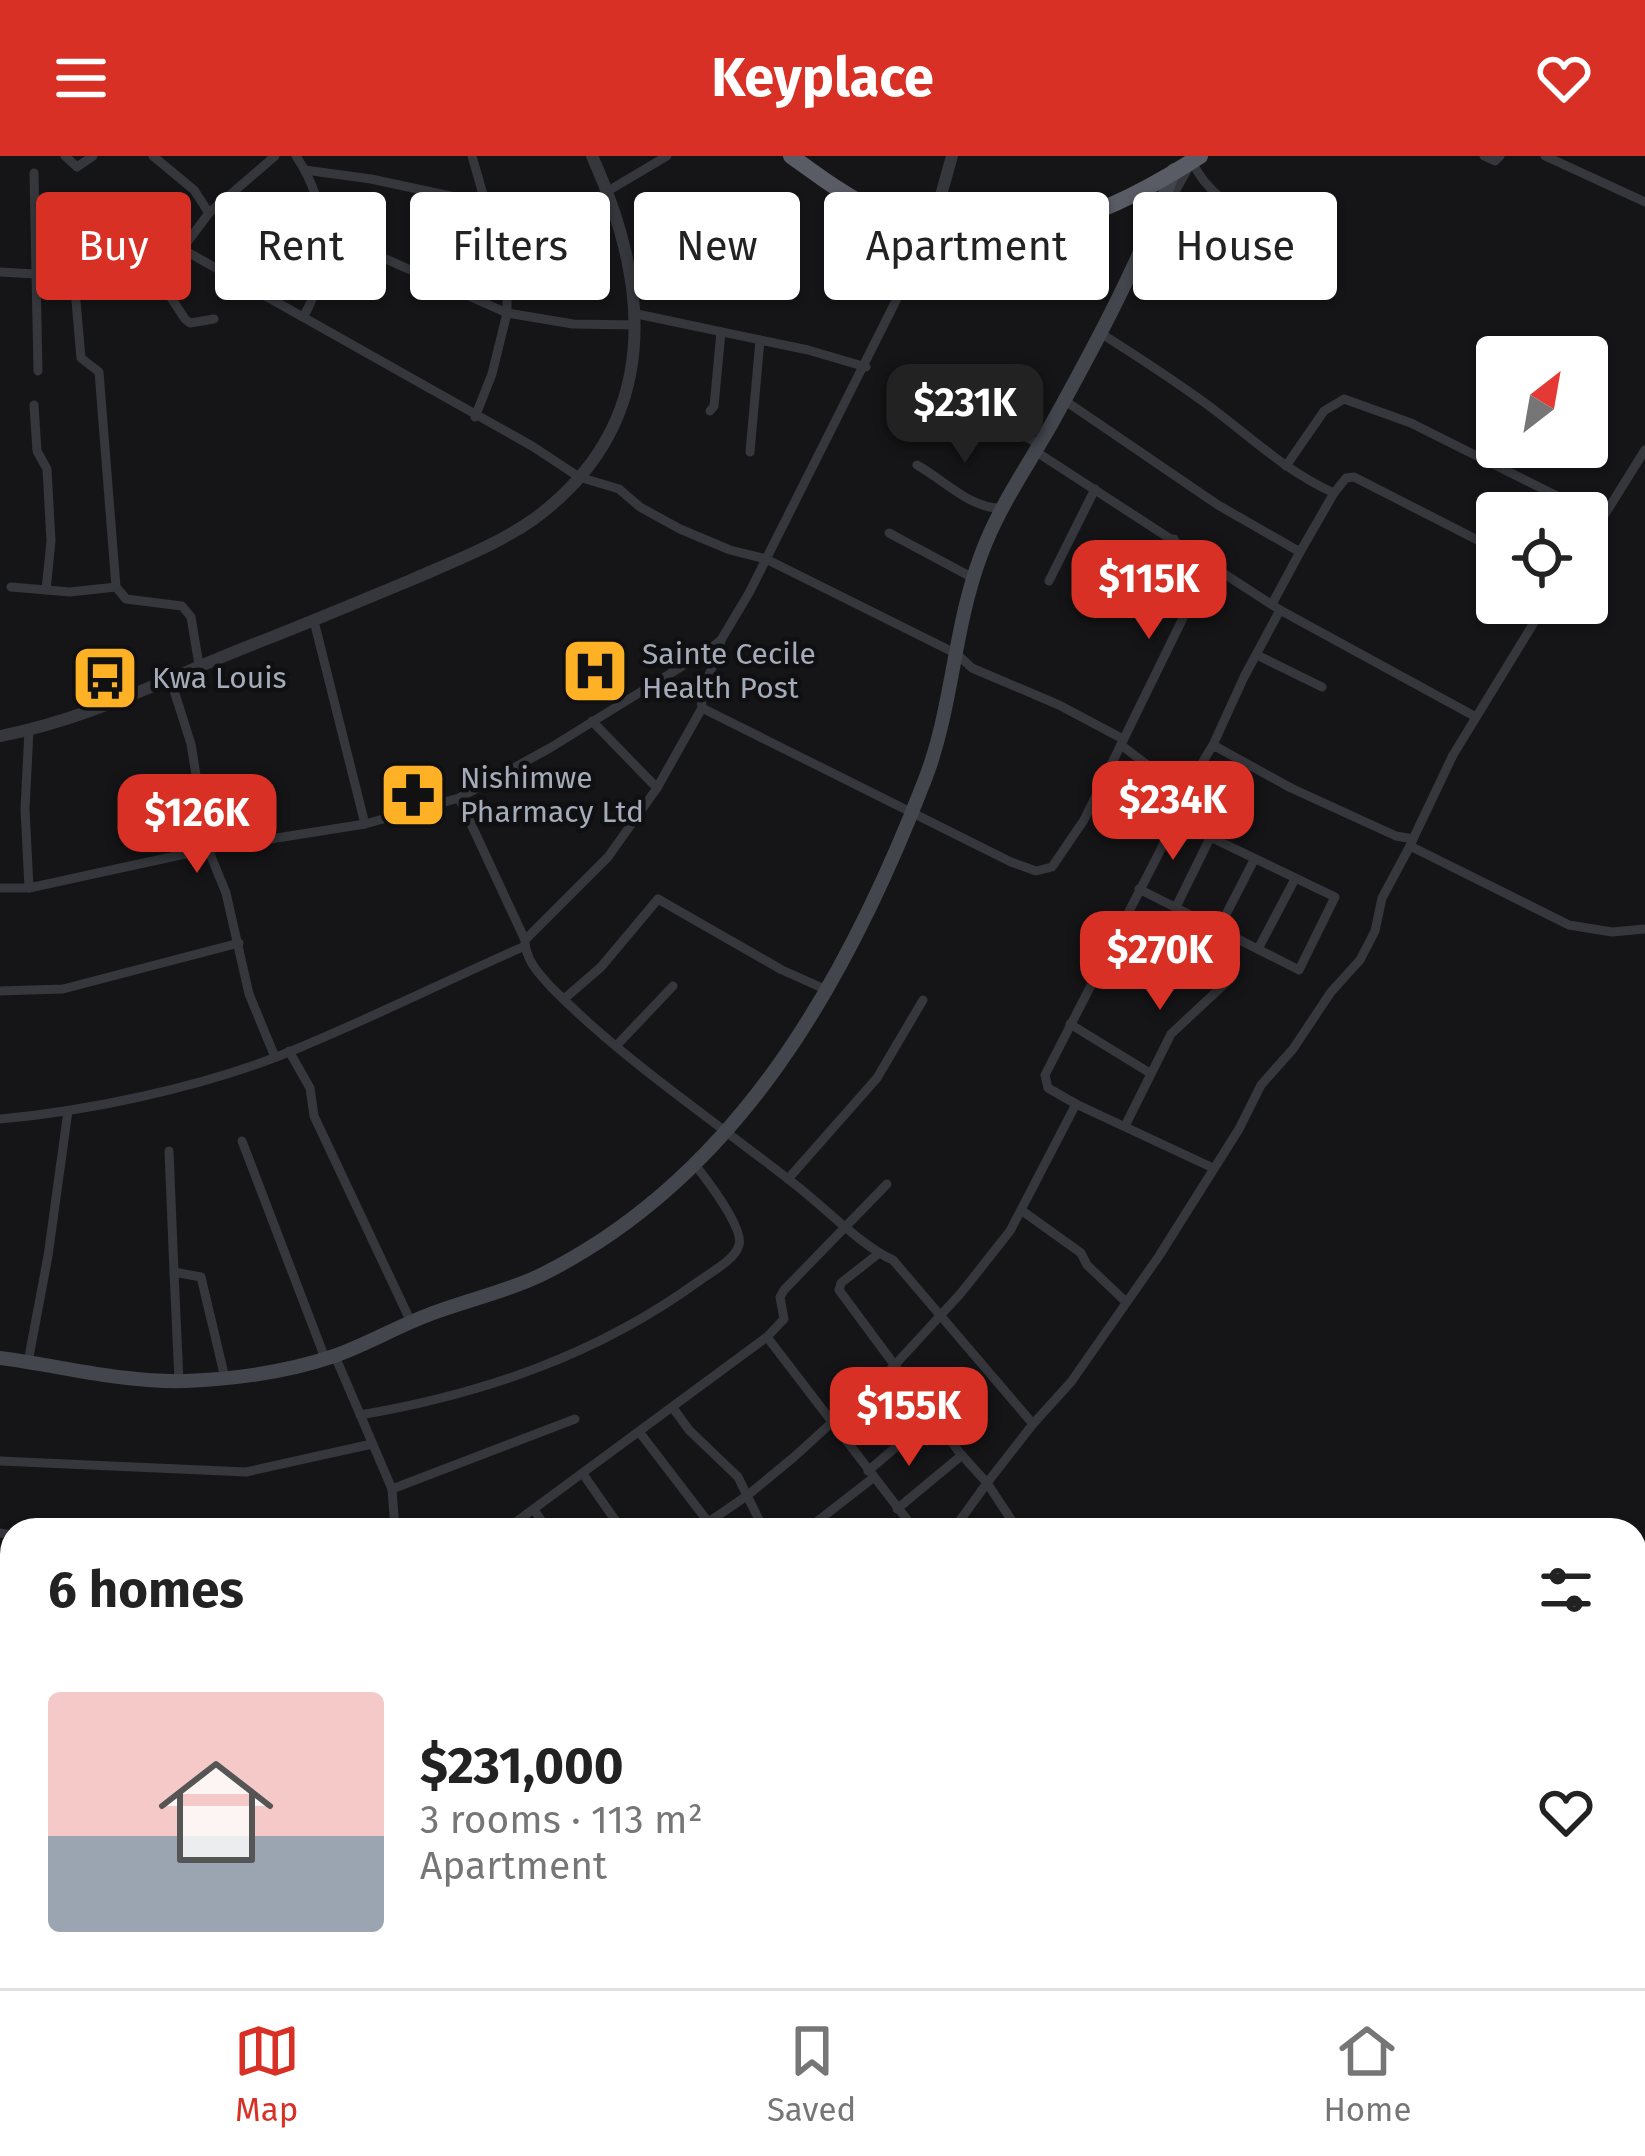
<!DOCTYPE html>
<html lang="en">
<head>
<meta charset="utf-8">
<style>
	:root { --surface:#fff; --page:#f6f6f6; --text:#222; --muted:#767676; --line:#e0e0e0; --accent:#d93025 }
	body { margin:0; font-family:"Fira Sans",sans-serif; background:var(--page); color:var(--text); height:100vh; display:flex; flex-direction:column; font-size:45px; white-space:nowrap }
	* { box-sizing:border-box; margin:0 }
	p { font-size:39px; color:var(--muted) }
	.icon { flex:none; width:66px; height:66px; fill:none; stroke:currentColor; stroke-width:2; stroke-linecap:round; stroke-linejoin:round }
	.map { position:relative; flex:1; overflow:hidden }
	.panel { position:absolute; left:0px; top:1362px; width:1647px; height:471px; display:flex; flex-direction:column; background:var(--surface); border-radius:36px 36px 0 0; box-shadow:0 3px 9px #0004 }
	.panel>* { flex:none }
	.top-card { position:absolute; left:36px; top:36px; width:1575px; height:108px; display:flex; gap:24px }
	.needle { width:78px; rotate:31deg }
	.fabs { position:absolute; left:1476px; top:180px; display:grid; gap:24px }
	.fabs a { display:grid; place-items:center; width:132px; height:132px; border-radius:12px; background:var(--surface); box-shadow:0 3px 9px #0004; font-size:60px }
	.price { position:absolute; translate:-50% -102px; padding:0 27px; border-radius:24px; background:var(--accent); color:#fff; font-size:39px; line-height:78px; filter:drop-shadow(0 3px 6px #0008) }
	.price::after { content:''; position:absolute; left:50%; top:72px; width:36px; height:27px; margin-left:-18px; background:inherit; clip-path:polygon(0 0,100% 0,50% 100%) }
	.price.on { background:#222; color:#fff }
	ul { padding:0; list-style:none }
	li { display:flex; align-items:center; gap:36px; height:300px; padding:0 48px }
	li+li { border-top:3px solid var(--line) }
	li span { display:grid; place-items:center; flex:none; width:336px; height:240px; border-radius:12px; color:#555 }
	li>.icon { margin-inline-start:auto }
	span .icon { width:144px; height:144px; fill:#fffc; stroke-width:1 }
	li b { font-size:51px }
	h2 { display:flex; justify-content:space-between; align-items:center; height:144px; padding:0 48px; font-size:51px }
	.tag { padding:0 42px; border-radius:12px; background:var(--surface); box-shadow:0 3px 9px #0004; font-size:42px; line-height:108px }
	.tag.on { background:var(--accent); color:#fff }
	header { display:flex; justify-content:space-between; align-items:center; height:156px; padding:0 48px; background:var(--accent); color:#fff; font-size:54px; font-weight:700 }
	.dock { display:flex; justify-content:space-around; align-items:center; height:168px; border-top:3px solid var(--line); background:var(--surface); font-size:33px; color:var(--muted) }
	.dock a { display:grid; justify-items:center; gap:6px }
	.dock .on { color:var(--accent) }
	.map>svg:first-child { display:block }
</style>
</head>
<body>
<header><svg class="icon" aria-label="menu" viewBox="0 0 24 24"><path d="M4 6h16M4 12h16M4 18h16"/></svg>Keyplace<svg class="icon" aria-label="heart" viewBox="0 0 24 24"><path d="M12 20l-8-8c-3-5 5-10 8-4 3-6 11-1 8 4z"/></svg></header>
<div class="map">
<svg width="1645" height="1832" viewBox="0 0 1645 1832">
	<rect width="100%" height="100%" fill="#151517"/>
	<g fill="none" stroke-linecap="round" stroke-linejoin="round">
		<g stroke="#2a343c" stroke-width="9">
			<polyline points="1635,1527 1645,1521"/>
			<polyline points="869,1832 880,1821"/>
		</g>
		<g stroke="#35373c" stroke-width="9">
			<polyline points="65,0 77,11 93,0"/>
			<polyline points="153,0 194,34 209,57"/>
			<path d="M296 0C329 49 332 109 304 160"/>
			<polyline points="472,0 499,94 507,139 507,157 492,218 475,261"/>
			<polyline points="1484,0 1495,5 1500,0"/>
			<polyline points="1545,0 1645,46"/>
			<path d="M1192 5C1208 43 1249 60 1283 81"/>
			<polyline points="305,14 371,23 483,47"/>
			<polyline points="34,17 38,215"/>
			<polyline points="608,35 667,0"/>
			<polyline points="1163,57 1190,9"/>
			<polyline points="323,75 507,157 573,168 635,169"/>
			<polyline points="182,93 209,57 275,0"/>
			<polyline points="151,111 185,163 190,167 214,163"/>
			<polyline points="0,116 122,123 182,93 532,290 579,321 619,333 640,351 680,373 730,394 766,403 957,498 972,512 1059,549 1123,583"/>
			<polyline points="74,122 81,202 99,216 116,431 126,443 182,450 191,461 199,509"/>
			<polyline points="637,158 808,194 866,211"/>
			<path d="M1099 176C1139 202 1179 227 1217 256 1255 285 1289 317 1334 337L1346 322 1354 321 1497 394"/>
			<polyline points="939,233 1039,288"/>
			<polyline points="1064,244 1218,349 1300,396 1334,337"/>
			<polyline points="34,249 37,295 47,313 51,385 46,434"/>
			<polyline points="710,255 714,250 721,176"/>
			<polyline points="1035,295 1280,454 1476,561"/>
			<polyline points="750,296 760,184"/>
			<path d="M917 309C944 324 971 353 1001 352"/>
			<polyline points="1286,310 1324,255 1344,243 1411,267 1601,362"/>
			<polyline points="889,377 973,422"/>
			<polyline points="1587,387 1645,294"/>
			<polyline points="1049,425 1095,333"/>
			<polyline points="11,431 70,436 116,431"/>
			<polyline points="1144,438 1174,383"/>
			<polyline points="1272,448 1300,396"/>
			<polyline points="314,465 365,668"/>
			<polyline points="1257,499 1322,531"/>
			<polyline points="170,522 191,588 208,693 226,737 249,838 275,901"/>
			<path d="M702 552C699 529 718 508 721 484"/>
			<polyline points="592,565 657,632"/>
			<polyline points="29,574 25,653 29,732"/>
			<polyline points="1121,589 1150,611 1190,626"/>
			<polyline points="1213,589 1244,521 1280,454"/>
			<path d="M459 642 525 784C525 803 538 817 551 831 625 906 715 965 797 1030 824 1051 864 1092 893 1104L1033 1268 987 1327 1018 1374"/>
			<polyline points="1413,683 1453,599 1546,447"/>
			<polyline points="0,732 29,732 208,693 365,668 459,642 550,592 710,493 721,484 749,437 931,75"/>
			<polyline points="1139,733 1299,814 1335,741 1175,664"/>
			<polyline points="1176,751 1210,682"/>
			<polyline points="1219,772 1254,704"/>
			<polyline points="525,784 608,701 657,632 702,552 1011,706 1036,715 1052,711 1084,664 1210,407"/>
			<polyline points="1258,793 1295,723"/>
			<polyline points="1105,797 1232,821 1171,878 1125,970"/>
			<polyline points="0,835 63,833 239,787"/>
			<polyline points="564,843 601,811 658,743 782,814 827,834"/>
			<polyline points="1070,868 1150,917"/>
			<polyline points="617,889 673,830"/>
			<polyline points="289,895 310,932 314,960 411,1166"/>
			<polyline points="1076,948 1213,1012"/>
			<path d="M0 963C89 955 196 932 279 900 362 867 443 826 525 790"/>
			<polyline points="242,985 325,1202"/>
			<polyline points="169,995 174,1116 201,1121 225,1222"/>
			<polyline points="788,1023 877,922 923,844"/>
			<polyline points="1021,1054 1081,1097 1087,1109 1126,1146"/>
			<polyline points="878,1098 841,1127 839,1134 959,1296 987,1327 953,1374"/>
			<polyline points="174,1116 179,1225"/>
			<polyline points="767,1181 915,1374"/>
			<polyline points="335,1200 392,1333 395,1374"/>
			<polyline points="28,1206 48,1100 68,955"/>
			<polyline points="673,1252 689,1274 738,1321 764,1374"/>
			<path d="M360 1259C483 1238 597 1199 699 1125 711 1116 735 1104 739 1089 744 1072 707 1024 696 1010"/>
			<polyline points="1033,1268 1071,1226 1159,1100 1239,973 1261,929 1293,893 1331,836 1360,804 1375,775 1382,742 1410,690"/>
			<polyline points="640,1277 709,1367"/>
			<polyline points="0,1305 246,1316 372,1288"/>
			<polyline points="868,1315 917,1273"/>
			<polyline points="583,1318 622,1374"/>
			<polyline points="392,1333 575,1263"/>
			<polyline points="897,1353 962,1299"/>
			<polyline points="534,1354 548,1374"/>
			<polyline points="505,1374 767,1181 784,1163 780,1141 784,1134 887,1028"/>
			<path d="M697 1374 748 1339 794 1301 894 1210 961 1137 1010 1075 1076 948 1048 932 1045 919C1083 845 1121 771 1159 697 1177 660 1191 623 1213 589L1291 632 1396 680 1413 683 1410 690 1569 769 1612 776 1645 773"/>
			<polyline points="806,1374 873,1322"/>
			<polyline points="0,1377 12,1379"/>
			<polyline points="1341,1821 1351,1832"/>
			<polyline points="335,1826 359,1832"/>
			<polyline points="489,1832 525,1821"/>
		</g>
		<g stroke="#35373c" stroke-width="12">
			<polyline points="931,75 952,0"/>
			<path d="M0 580C92 563 179 516 267 483 315 464 363 444 411 424 452 406 497 389 534 363 663 268 651 130 592 0"/>
		</g>
		<path stroke="#43464d" stroke-width="14" d="M0 1202C62 1210 124 1227 186 1225 235 1223 287 1216 334 1200 366 1189 396 1171 428 1159 466 1144 507 1136 543 1118 739 1020 848 822 924 626 953 553 953 473 981 399 998 352 1027 311 1052 267 1097 186 1142 101 1174 14"/>
		<path stroke="#595c65" stroke-width="16" d="M791 0C816 18 841 37 869 51 983 112 1099 66 1200 0"/>
	</g>
	<defs>
		<g id="hospital-square" transform="scale(3.45)"><rect x="-9" y="-9" width="18" height="18" rx="4" fill="#ffb125" stroke="#101012"/><path d="M-5-5h3v3.5h4V-5h3V5h-3V1.5h-4V5h-3Z" fill="#111"/></g>
		<g id="bus-square" transform="scale(3.45)"><rect x="-9" y="-9" width="18" height="18" rx="4" fill="#ffb125" stroke="#101012"/><path d="M-5-6H5V4H4V6H2V4H-2V6H-4V4H-5ZM-3.5-4V0h7V-4ZM-3.5 1.2v1.5H-2V1.2ZM2 1.2v1.5H3.5V1.2Z" fill="#111"/></g>
		<g id="pharmacy-square" transform="scale(3.45)"><rect x="-9" y="-9" width="18" height="18" rx="4" fill="#ffb125" stroke="#101012"/><path d="M-2-6h4v4h4v4h-4v4h-4v-4h-4v-4h4Z" fill="#111"/></g>
	</defs>
	<g fill-rule="evenodd">
		<use href="#hospital-square" x="595" y="515"/>
		<use href="#bus-square" x="105" y="522"/>
		<use href="#pharmacy-square" x="413" y="639"/>
	</g>
	<g text-anchor="middle" dominant-baseline="central" stroke-width="9" stroke-linejoin="round" paint-order="stroke">
		<g font-size="30" fill="#a5acb9" stroke="#101012" text-anchor="start">
			<text x="642" y="498">Sainte Cecile<tspan x="642" dy="34">Health Post</tspan></text>
			<text x="152" y="522">Kwa Louis</text>
			<text x="460" y="622">Nishimwe<tspan x="460" dy="34">Pharmacy Ltd</tspan></text>
		</g>
	</g>
</svg>
<div class="fabs">
<a><svg class="needle" viewBox="-14 -14 28 28"><path d="M0-13l5 13h-10z" fill="#e53935"/><path d="M0 13l5-13h-10z" fill="#767676"/></svg></a>
<a><svg class="icon" aria-label="locate" viewBox="0 0 24 24"><circle cx="12" cy="12" r="6"/><path d="M12 2v4M12 18v4M2 12h4M18 12h4"/></svg></a>
</div>
<b class="price on" style="left:965px;top:310px">$231K</b>
<b class="price" style="left:1149px;top:486px">$115K</b>
<b class="price" style="left:1173px;top:707px">$234K</b>
<b class="price" style="left:197px;top:720px">$126K</b>
<b class="price" style="left:1160px;top:857px">$270K</b>
<b class="price" style="left:909px;top:1313px">$155K</b>
<div class="top-card">
<a class="tag on">Buy</a>
<a class="tag">Rent</a>
<a class="tag">Filters</a>
<a class="tag">New</a>
<a class="tag">Apartment</a>
<a class="tag">House</a>
</div>
<section class="panel">
<h2>6 homes<svg class="icon" aria-label="filters" viewBox="0 0 24 24"><path d="M4 7h16M4 17h16"/><circle cx="9" cy="7" r="2"/><circle cx="15" cy="17" r="2"/></svg></h2>
<ul>
<li><span style="background:linear-gradient(#f6c9c9 60%,#9aa5b1 0)"><svg class="icon" aria-label="home" viewBox="0 0 24 24"><path d="M3 11l9-7 9 7M6 9v11h12V9"/></svg></span><div><b>$231,000</b><p>3 rooms · 113 m²</p><p>Apartment</p></div><svg class="icon" aria-label="heart" viewBox="0 0 24 24"><path d="M12 20l-8-8c-3-5 5-10 8-4 3-6 11-1 8 4z"/></svg></li>
</ul>
</section>
</div>
<nav class="dock">
<a class="on"><svg class="icon" aria-label="map" viewBox="0 0 24 24"><path d="M3 6l6-2 6 2 6-2v14l-6 2-6-2-6 2zM9 4v14M15 6v14"/></svg>Map</a>
<a><svg class="icon" aria-label="saved" viewBox="0 0 24 24"><path d="M7 4h10v16l-5-4-5 4z"/></svg>Saved</a>
<a><svg class="icon" aria-label="home" viewBox="0 0 24 24"><path d="M3 11l9-7 9 7M6 9v11h12V9"/></svg>Home</a>
</nav>
</body>
</html>
